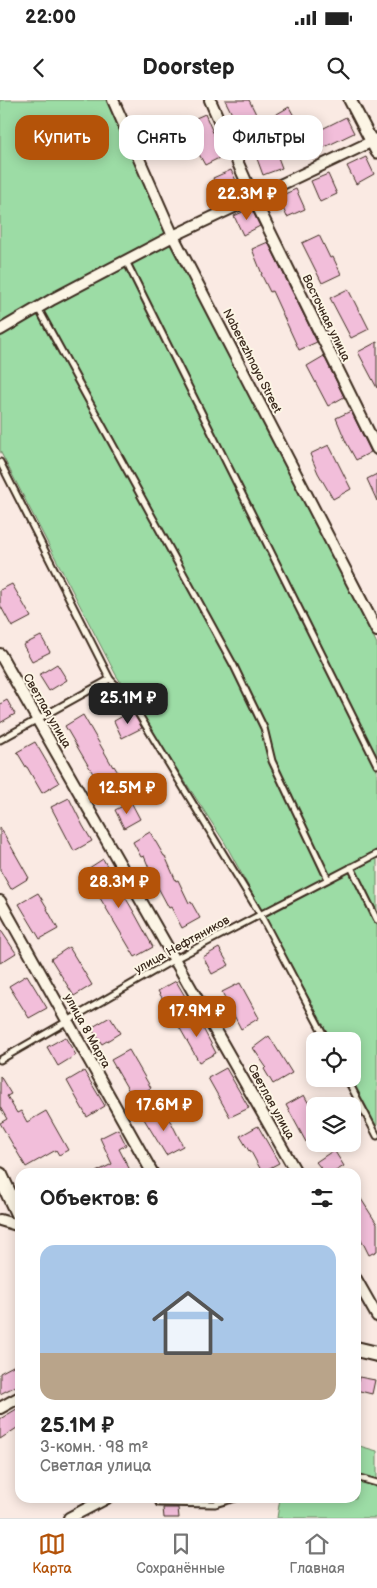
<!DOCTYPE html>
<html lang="ru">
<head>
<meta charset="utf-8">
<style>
	:root { --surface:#fff; --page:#f2f2f2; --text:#222; --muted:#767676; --line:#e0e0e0; --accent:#b45309 }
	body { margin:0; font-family:"Balsamiq Sans",sans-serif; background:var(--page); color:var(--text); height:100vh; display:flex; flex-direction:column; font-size:19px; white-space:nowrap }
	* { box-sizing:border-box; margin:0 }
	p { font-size:16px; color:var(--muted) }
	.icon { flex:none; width:28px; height:28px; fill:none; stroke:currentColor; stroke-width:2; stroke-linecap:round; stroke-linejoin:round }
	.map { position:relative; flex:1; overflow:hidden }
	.drawer { position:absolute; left:15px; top:1068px; width:346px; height:335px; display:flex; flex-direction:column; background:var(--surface); border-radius:15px; box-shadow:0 2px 12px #0003 }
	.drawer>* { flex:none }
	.banner { position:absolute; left:15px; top:15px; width:348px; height:45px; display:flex; gap:10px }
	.buttons { position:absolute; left:306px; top:932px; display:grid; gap:10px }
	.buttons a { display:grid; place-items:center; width:55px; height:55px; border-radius:10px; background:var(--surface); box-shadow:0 2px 12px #0003; font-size:25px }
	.price { position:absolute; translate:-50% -42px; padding:0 11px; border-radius:10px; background:var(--accent); color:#fff; font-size:16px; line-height:32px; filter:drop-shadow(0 1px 2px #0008) }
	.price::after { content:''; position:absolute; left:50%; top:30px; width:15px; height:11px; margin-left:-8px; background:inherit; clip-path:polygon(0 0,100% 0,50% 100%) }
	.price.current { background:#222; color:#fff }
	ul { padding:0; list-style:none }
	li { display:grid; align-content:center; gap:10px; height:265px; padding:0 25px }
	li span { display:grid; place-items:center; height:155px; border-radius:15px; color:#555 }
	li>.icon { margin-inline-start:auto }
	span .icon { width:90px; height:90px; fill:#fffc; stroke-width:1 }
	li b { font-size:21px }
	h2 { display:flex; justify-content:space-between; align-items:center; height:60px; padding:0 25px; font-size:21px }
	.pill { padding:0 18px; border-radius:15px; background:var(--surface); box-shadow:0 2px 12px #0003; font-size:18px; line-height:45px }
	.pill.current { background:var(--accent); color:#fff }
	.status { display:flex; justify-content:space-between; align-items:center; height:35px; padding:0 25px; background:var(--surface); direction:ltr }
	.status svg { height:14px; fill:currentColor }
	header { display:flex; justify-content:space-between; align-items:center; height:65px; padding:0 25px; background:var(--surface); font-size:22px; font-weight:600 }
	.tabs { display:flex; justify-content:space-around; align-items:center; height:70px; border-top:1px solid var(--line); background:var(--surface); font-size:14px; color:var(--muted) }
	.tabs a { display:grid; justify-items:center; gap:2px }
	.tabs .current { color:var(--accent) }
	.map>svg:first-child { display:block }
</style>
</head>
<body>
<div class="status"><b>22:00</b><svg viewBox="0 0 49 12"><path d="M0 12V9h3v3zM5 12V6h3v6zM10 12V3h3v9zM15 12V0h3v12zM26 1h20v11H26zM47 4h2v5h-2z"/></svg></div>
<header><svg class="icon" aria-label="back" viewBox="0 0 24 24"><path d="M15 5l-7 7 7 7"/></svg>Doorstep<svg class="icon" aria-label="search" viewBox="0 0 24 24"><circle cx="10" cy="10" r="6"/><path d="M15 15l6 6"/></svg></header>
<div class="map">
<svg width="377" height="1418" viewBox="0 0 377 1418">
	<rect width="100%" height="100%" fill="#faeae3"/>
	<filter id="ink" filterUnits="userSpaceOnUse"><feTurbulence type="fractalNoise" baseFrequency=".02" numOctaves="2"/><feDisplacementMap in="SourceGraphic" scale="10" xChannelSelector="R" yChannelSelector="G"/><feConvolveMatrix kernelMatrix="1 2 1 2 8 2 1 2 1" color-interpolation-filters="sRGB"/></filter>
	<g filter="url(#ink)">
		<g fill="#9cdca5" stroke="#6c8362">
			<polygon points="0,0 106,0 171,144 337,460 377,544 377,1027 352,979 352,941 332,941 225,743 116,575 0,351"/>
			<polygon points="356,1345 377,1351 377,1418 277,1418 280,1398 356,1398"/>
		</g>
		<g fill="#f2beda" stroke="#3b2a1e">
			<polygon points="225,0 249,0 259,20 240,30"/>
			<polygon points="289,7 299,25 280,35 270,18"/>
			<polygon points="205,14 215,37 216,37 225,55 205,65 195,47 197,46 187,22"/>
			<polygon points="346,17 354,33 308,55 298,36 316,27 318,31"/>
			<polygon points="275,49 282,68 263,75 256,56"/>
			<polygon points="366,57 374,74 356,84 347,66"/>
			<polygon points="231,70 239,87 220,96 213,78"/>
			<polygon points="328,74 337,94 320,102 311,81"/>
			<polygon points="296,89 305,109 287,117 278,97"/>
			<polygon points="251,108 260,126 243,135 234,116"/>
			<polygon points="319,135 330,158 333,157 341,174 322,183 302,143"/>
			<polygon points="268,142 317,242 299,250 272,191 270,192 261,174 262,174 252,149"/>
			<polygon points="348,189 360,213 361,213 369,229 351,238 330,198"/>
			<polygon points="377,242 377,288 358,252"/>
			<polygon points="324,256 344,297 328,306 307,266"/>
			<polygon points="351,311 371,352 356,360 346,342 336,318"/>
			<polygon points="329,345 351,389 333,399 318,373 310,354"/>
			<polygon points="377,374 377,401 367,379"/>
			<polygon points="12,484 31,517 12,527 0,505 0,490"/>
			<polygon points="41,536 50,552 32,561 23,545"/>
			<polygon points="57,564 67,580 49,591 39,575"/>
			<polygon points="7,600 15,614 0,623 0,604"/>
			<polygon points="132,611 142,628 122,638 114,621"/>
			<polygon points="83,615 113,667 114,666 124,682 105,694 65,626"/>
			<polygon points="35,642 59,683 42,693 27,667 26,667 17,652"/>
			<polygon points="69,698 83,726 92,741 74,751 51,707"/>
			<polygon points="131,702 140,719 124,728 115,710"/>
			<polygon points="0,727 29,778 11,789 0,770"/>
			<polygon points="150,732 164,756 165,756 176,781 178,780 189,803 191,802 200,818 182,828 171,807 169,808 154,780 144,756 141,757 133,742"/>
			<polygon points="103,759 135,814 153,847 135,857 100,798 102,797 86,770"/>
			<polygon points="38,793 48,809 47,809 58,829 40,839 19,804"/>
			<polygon points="0,829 16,853 0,863"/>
			<polygon points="69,847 92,885 74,896 51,859"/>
			<polygon points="219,848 229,865 212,874 203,857"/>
			<polygon points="27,875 47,908 29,918 9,886"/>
			<polygon points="176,881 186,898 168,908 158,891"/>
			<polygon points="240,883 259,918 241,929 222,892"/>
			<polygon points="195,913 216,953 199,962 177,923"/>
			<polygon points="110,917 120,933 102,944 91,928"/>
			<polygon points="269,936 292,973 273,984 264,969 266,967 253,948"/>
			<polygon points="65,937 76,955 58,966 47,947"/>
			<polygon points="129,950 151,988 133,998 111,960"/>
			<polygon points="226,968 249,1008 230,1017 208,978"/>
			<polygon points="84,971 105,1006 87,1017 67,981"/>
			<polygon points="0,976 11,994 7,996 17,1013 21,1011 27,1022 46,1011 68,1050 59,1055 56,1050 26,1067 0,1023 7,1019 0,1007"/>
			<polygon points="304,995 315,1015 315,1037 306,1042 286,1005"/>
			<polygon points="161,1008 172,1024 183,1046 166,1055 144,1019"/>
			<polygon points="258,1026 279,1063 262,1072 250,1050 249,1051 240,1036"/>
			<polygon points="118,1029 126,1045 119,1049 131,1072 96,1072 112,1064 100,1038"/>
			<polygon points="334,1050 344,1066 334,1072 324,1072 316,1062"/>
			<polygon points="356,1091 377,1124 377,1151 369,1155 356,1129"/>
			<polygon points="15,1265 20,1275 20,1284 0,1294 0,1273"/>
			<polygon points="359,1277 375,1280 372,1294 356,1290"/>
			<polygon points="20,1307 20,1326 0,1339 0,1319"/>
			<polygon points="163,1408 178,1408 179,1418 164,1418"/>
		</g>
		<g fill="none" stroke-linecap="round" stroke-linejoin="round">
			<g stroke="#3b2a1e" stroke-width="9">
				<g id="service">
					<polyline points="126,161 377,665"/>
					<polyline points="38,208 234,566 264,628 272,661 328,779"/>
					<polyline points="0,362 110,579 130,600 260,814 327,941"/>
					<polyline points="0,640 110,579"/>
					<polyline points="351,767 377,820"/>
					<polyline points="0,960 175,859 377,754"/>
					<polyline points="347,979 377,1036"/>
					<polyline points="356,1377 377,1383"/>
					<polyline points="158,1398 159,1403 215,1404 236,1398"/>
				</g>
			</g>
			<g stroke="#3b2a1e" stroke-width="14">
				<g id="minor">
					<polyline points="113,0 173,136 377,531"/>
					<polyline points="210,0 253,97 377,349"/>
					<polyline points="0,230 53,199 173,136 377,39"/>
					<polyline points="0,554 296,1072"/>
					<polyline points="0,801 152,1072"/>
					<polyline points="0,1120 20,1126"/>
					<polyline points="356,1179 377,1216"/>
					<polyline points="0,1308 20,1297"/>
					<polyline points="69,1418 107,1398"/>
				</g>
			</g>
			<g stroke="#3b2a1e" stroke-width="15">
				<polyline id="tertiary" points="350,0 377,52"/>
			</g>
			<g stroke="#3b2a1e" stroke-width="18">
				<g id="secondary">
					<polyline points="0,1075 20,1118"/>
					<polyline points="356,1249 377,1254"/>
				</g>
			</g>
			<use href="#service" stroke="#fcf5e5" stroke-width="5"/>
			<use href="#minor" stroke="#fcf5e5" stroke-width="10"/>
			<use href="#tertiary" stroke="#fcf5e5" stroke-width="11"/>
			<use href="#secondary" stroke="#fcf5e5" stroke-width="14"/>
		</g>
	</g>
	<g text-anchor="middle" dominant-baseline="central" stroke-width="4" stroke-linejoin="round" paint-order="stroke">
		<g font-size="12" fill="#3b2a1e" stroke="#fcf5e5">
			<text transform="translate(326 218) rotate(64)">Восточная улица</text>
			<text transform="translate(252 261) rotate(63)">Naberezhnaya Street</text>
			<text transform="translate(47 611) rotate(60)">Светлая улица</text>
			<text transform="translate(182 845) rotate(-29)">улица Нефтяников</text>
			<text transform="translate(87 931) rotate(61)">улица 8 Марта</text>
			<text transform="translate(271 1002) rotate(61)">Светлая улица</text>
		</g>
	</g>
</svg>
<div class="buttons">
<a><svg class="icon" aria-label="locate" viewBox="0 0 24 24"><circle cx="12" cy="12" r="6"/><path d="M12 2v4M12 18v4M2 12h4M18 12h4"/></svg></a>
<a><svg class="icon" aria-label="layers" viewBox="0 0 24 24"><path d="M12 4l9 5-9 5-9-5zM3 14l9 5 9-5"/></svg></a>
</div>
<b class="price" style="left:247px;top:121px">22.3M ₽</b>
<b class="price current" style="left:128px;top:625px">25.1M ₽</b>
<b class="price" style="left:127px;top:715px">12.5M ₽</b>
<b class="price" style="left:119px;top:809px">28.3M ₽</b>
<b class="price" style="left:197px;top:938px">17.9M ₽</b>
<b class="price" style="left:164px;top:1032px">17.6M ₽</b>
<div class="banner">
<a class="pill current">Купить</a>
<a class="pill">Снять</a>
<a class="pill">Фильтры</a>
</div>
<section class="drawer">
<h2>Объектов: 6<svg class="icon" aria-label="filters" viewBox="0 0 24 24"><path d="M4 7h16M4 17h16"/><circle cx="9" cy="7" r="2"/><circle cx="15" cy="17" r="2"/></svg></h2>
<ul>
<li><span style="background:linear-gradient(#a9c7e8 70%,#b9a48a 0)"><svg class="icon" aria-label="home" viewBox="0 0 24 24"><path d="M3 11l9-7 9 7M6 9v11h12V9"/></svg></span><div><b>25.1M ₽</b><p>3-комн. · 98 m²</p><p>Светлая улица</p></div></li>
</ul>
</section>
</div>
<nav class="tabs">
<a class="current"><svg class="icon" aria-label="map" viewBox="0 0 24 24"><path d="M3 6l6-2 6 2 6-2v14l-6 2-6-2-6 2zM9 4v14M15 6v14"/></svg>Карта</a>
<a><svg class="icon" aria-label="saved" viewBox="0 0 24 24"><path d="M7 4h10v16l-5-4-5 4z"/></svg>Сохранённые</a>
<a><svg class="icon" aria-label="home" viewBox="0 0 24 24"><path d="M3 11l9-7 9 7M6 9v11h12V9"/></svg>Главная</a>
</nav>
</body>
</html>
